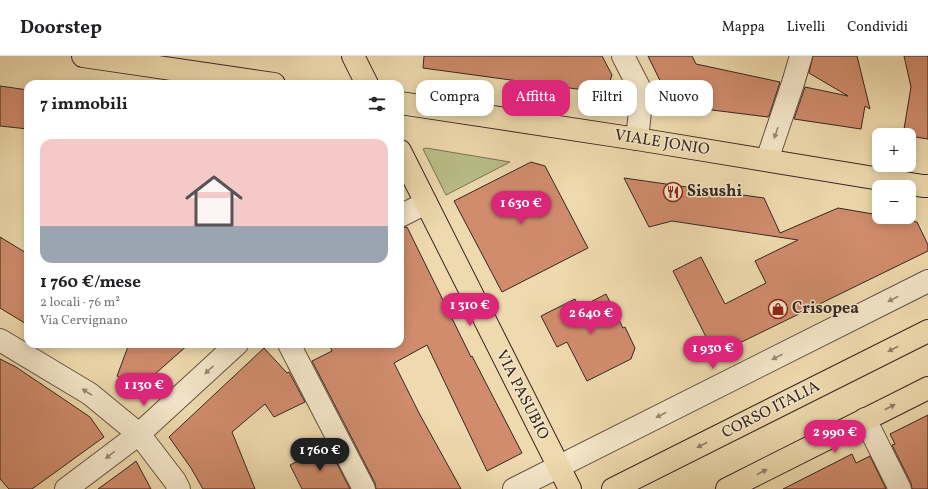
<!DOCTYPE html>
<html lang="it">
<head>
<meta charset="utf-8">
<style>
	:root { --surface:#fff; --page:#f6f6f6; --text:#202124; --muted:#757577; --line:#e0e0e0; --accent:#db2777 }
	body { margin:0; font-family:Vollkorn,serif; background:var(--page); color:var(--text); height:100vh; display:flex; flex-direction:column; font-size:15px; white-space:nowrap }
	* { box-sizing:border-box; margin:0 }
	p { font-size:13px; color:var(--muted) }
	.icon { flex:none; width:22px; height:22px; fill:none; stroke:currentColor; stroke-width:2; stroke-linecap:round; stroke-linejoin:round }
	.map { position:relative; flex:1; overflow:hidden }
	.sheet { position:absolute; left:24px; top:24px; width:380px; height:268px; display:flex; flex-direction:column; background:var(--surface); border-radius:12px; box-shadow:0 2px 10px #0003 }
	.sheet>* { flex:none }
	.top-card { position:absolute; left:416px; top:24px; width:380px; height:36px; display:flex; gap:8px }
	.tools { position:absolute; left:872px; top:72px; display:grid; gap:8px }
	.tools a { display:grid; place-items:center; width:44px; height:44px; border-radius:8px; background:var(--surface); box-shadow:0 2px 10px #0003; font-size:20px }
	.price { position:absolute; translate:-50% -34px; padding:0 9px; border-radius:14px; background:var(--accent); color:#fff; font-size:13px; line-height:26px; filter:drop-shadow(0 1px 2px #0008) }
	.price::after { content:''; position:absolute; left:50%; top:24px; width:12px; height:9px; margin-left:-6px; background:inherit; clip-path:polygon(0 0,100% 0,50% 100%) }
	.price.current { background:#222; color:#fff }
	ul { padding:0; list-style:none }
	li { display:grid; align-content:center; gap:8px; height:212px; padding:0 16px }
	li span { display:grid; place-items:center; height:124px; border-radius:12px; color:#555 }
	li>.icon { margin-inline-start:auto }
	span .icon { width:72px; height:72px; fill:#fffc; stroke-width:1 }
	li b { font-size:17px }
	h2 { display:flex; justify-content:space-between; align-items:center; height:48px; padding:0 16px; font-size:17px }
	.tag { padding:0 14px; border-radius:12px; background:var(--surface); box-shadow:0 2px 10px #0003; font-size:14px; line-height:36px }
	.tag.current { background:var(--accent); color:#fff }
	header { display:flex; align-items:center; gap:24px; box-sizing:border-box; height:56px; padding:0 20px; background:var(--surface); border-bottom:1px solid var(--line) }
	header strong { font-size:19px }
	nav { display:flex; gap:22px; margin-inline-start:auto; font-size:14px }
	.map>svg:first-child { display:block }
</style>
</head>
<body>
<header>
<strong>Doorstep</strong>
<nav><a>Mappa</a><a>Livelli</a><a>Condividi</a></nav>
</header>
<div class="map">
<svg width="928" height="433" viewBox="0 0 928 433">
	<rect width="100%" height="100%" fill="#eedaae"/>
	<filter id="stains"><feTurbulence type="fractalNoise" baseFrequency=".005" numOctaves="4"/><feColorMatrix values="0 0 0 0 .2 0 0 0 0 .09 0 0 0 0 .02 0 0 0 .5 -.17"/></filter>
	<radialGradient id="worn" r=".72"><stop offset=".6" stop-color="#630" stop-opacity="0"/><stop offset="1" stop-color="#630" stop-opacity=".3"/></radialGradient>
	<polygon fill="#babf89" stroke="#787355" points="426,92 510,106 446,139 423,93"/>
	<g fill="#d08c6d" stroke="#372721">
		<polygon points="424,0 602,0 612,19 606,37 423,12"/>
		<polygon points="648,0 692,0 696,8 780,26 769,60 768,60 768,61 672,49"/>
		<polygon points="813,0 857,0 870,53 865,50 861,73 794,63 805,31 848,40 809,17"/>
		<polygon points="904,0 928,0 928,83 909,80 909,79 903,79 911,31"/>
		<polygon points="0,30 28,34 28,73 0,70"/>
		<polygon points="531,106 545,110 588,192 502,236 454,145"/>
		<polygon points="624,122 764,142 780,177 838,152 879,159 879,161 890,161 917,166 928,189 928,195 715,299 673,215 701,201 725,248 766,227 755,205 798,184 672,165 649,171"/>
		<polygon points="407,171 471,301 472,300 522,397 487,415 427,289 394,307 419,357 461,433 376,433 375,427 312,305 332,295 329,288 400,288 400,172"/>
		<polygon points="0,181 28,198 28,269 0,252"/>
		<polygon points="606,238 623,272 625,271 635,292 631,303 587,325 567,286 557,291 541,260 575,243 579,252"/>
		<polygon points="129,288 189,288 138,333 117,320"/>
		<polygon points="264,292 287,317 289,316 305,346 274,361 265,348 232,376 255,433 203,433 191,412 169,381"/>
		<polygon points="0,303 16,311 90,361 104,381 32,433 9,433 0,423"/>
		<polygon points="928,359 928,433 912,433 911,427 892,389 895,388 890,378"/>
		<polygon points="328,390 350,433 302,433 290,409"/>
		<polygon points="852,398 856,407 870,400 886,433 783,433"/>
		<polygon points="136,405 151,433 98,433 127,412"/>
	</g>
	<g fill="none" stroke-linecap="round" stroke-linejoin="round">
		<g stroke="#655444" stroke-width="24">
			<g id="minor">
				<polyline points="623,0 642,37 637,83"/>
				<polyline points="767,104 793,27 801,0"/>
				<polyline points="400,160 426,147"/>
				<polyline points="0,284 90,338 124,366 139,378 175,425 179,433"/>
				<polyline points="289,288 364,433"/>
				<polyline points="865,363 900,433"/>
				<polyline points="66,433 139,378 237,288"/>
				<polyline points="514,433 928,225"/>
			</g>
		</g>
		<g stroke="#372721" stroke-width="24">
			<g id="major">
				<polyline points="83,0 274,28"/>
				<polyline points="353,0 367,28"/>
				<polyline points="400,47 637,83 923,130 928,130"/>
				<polyline points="400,95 570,433"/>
				<polyline points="613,433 928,275"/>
				<polyline points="727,433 928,332"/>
			</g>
		</g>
		<use href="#minor" stroke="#f4e7ca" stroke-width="22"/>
		<use href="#major" stroke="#eedaae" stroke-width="22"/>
	</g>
	<defs><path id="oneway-solid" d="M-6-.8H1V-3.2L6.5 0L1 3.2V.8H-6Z"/></defs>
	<g fill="#968776">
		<use href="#oneway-solid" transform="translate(776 77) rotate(109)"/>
		<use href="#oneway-solid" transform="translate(893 243) rotate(153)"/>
		<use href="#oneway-solid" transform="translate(777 301) rotate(153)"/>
		<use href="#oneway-solid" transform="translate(209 314) rotate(137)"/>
		<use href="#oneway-solid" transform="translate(87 336) rotate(-147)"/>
		<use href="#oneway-solid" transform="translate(661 359) rotate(153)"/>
		<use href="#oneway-solid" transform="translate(110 399) rotate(143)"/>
	</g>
	<g fill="#928068">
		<use href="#oneway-solid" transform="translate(893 293) rotate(153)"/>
		<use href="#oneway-solid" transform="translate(890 351) rotate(-27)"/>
		<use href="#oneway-solid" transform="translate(702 389) rotate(153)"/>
		<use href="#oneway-solid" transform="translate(762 416) rotate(-27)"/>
	</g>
	<defs>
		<g id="restaurant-ring" transform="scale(1)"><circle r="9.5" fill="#f4e7ca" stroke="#8f2418" stroke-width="1.5"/><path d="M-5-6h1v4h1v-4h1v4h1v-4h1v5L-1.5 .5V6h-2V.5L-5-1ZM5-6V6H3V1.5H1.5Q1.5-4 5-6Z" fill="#8f2418"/></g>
		<g id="shop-ring" transform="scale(1)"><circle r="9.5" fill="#f4e7ca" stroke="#8f2418" stroke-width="1.5"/><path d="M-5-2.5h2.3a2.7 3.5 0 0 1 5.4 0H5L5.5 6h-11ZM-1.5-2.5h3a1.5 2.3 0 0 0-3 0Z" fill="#8f2418"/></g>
	</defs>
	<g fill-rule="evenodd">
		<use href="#restaurant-ring" x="673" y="136"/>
		<use href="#shop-ring" x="778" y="253"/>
	</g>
	<g text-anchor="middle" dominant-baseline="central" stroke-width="3" stroke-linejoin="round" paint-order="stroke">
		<g font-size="16" fill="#372721" stroke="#f4e7ca">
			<text transform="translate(662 87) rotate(9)">VIALE JONIO</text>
			<text transform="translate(522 339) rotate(63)">VIA PASUBIO</text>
			<text transform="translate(771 354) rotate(-27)">CORSO ITALIA</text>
		</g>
		<g font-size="16" font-weight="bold" fill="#372721" stroke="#f4e7ca" text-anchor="start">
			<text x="687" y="136">Sisushi</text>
			<text x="792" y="253">Crisopea</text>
		</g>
	</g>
	<rect width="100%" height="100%" filter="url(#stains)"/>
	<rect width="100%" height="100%" fill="url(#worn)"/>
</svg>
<div class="tools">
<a>+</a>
<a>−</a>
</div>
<b class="price" style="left:521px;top:169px">1 630 €</b>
<b class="price" style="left:470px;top:271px">1 310 €</b>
<b class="price" style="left:591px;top:279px">2 640 €</b>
<b class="price" style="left:713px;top:314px">1 930 €</b>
<b class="price" style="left:144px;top:351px">1 130 €</b>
<b class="price" style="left:835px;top:398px">2 990 €</b>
<b class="price current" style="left:320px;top:416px">1 760 €</b>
<div class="top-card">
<a class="tag">Compra</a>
<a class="tag current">Affitta</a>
<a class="tag">Filtri</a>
<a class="tag">Nuovo</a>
</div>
<section class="sheet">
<h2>7 immobili<svg class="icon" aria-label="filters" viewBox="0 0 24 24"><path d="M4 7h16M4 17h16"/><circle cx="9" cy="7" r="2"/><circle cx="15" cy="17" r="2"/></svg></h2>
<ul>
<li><span style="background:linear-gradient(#f6c9c9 70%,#9aa5b1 0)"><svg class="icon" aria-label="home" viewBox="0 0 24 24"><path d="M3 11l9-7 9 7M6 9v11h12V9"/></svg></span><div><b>1 760 €/mese</b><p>2 locali · 76 m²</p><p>Via Cervignano</p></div></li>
</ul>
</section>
</div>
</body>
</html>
